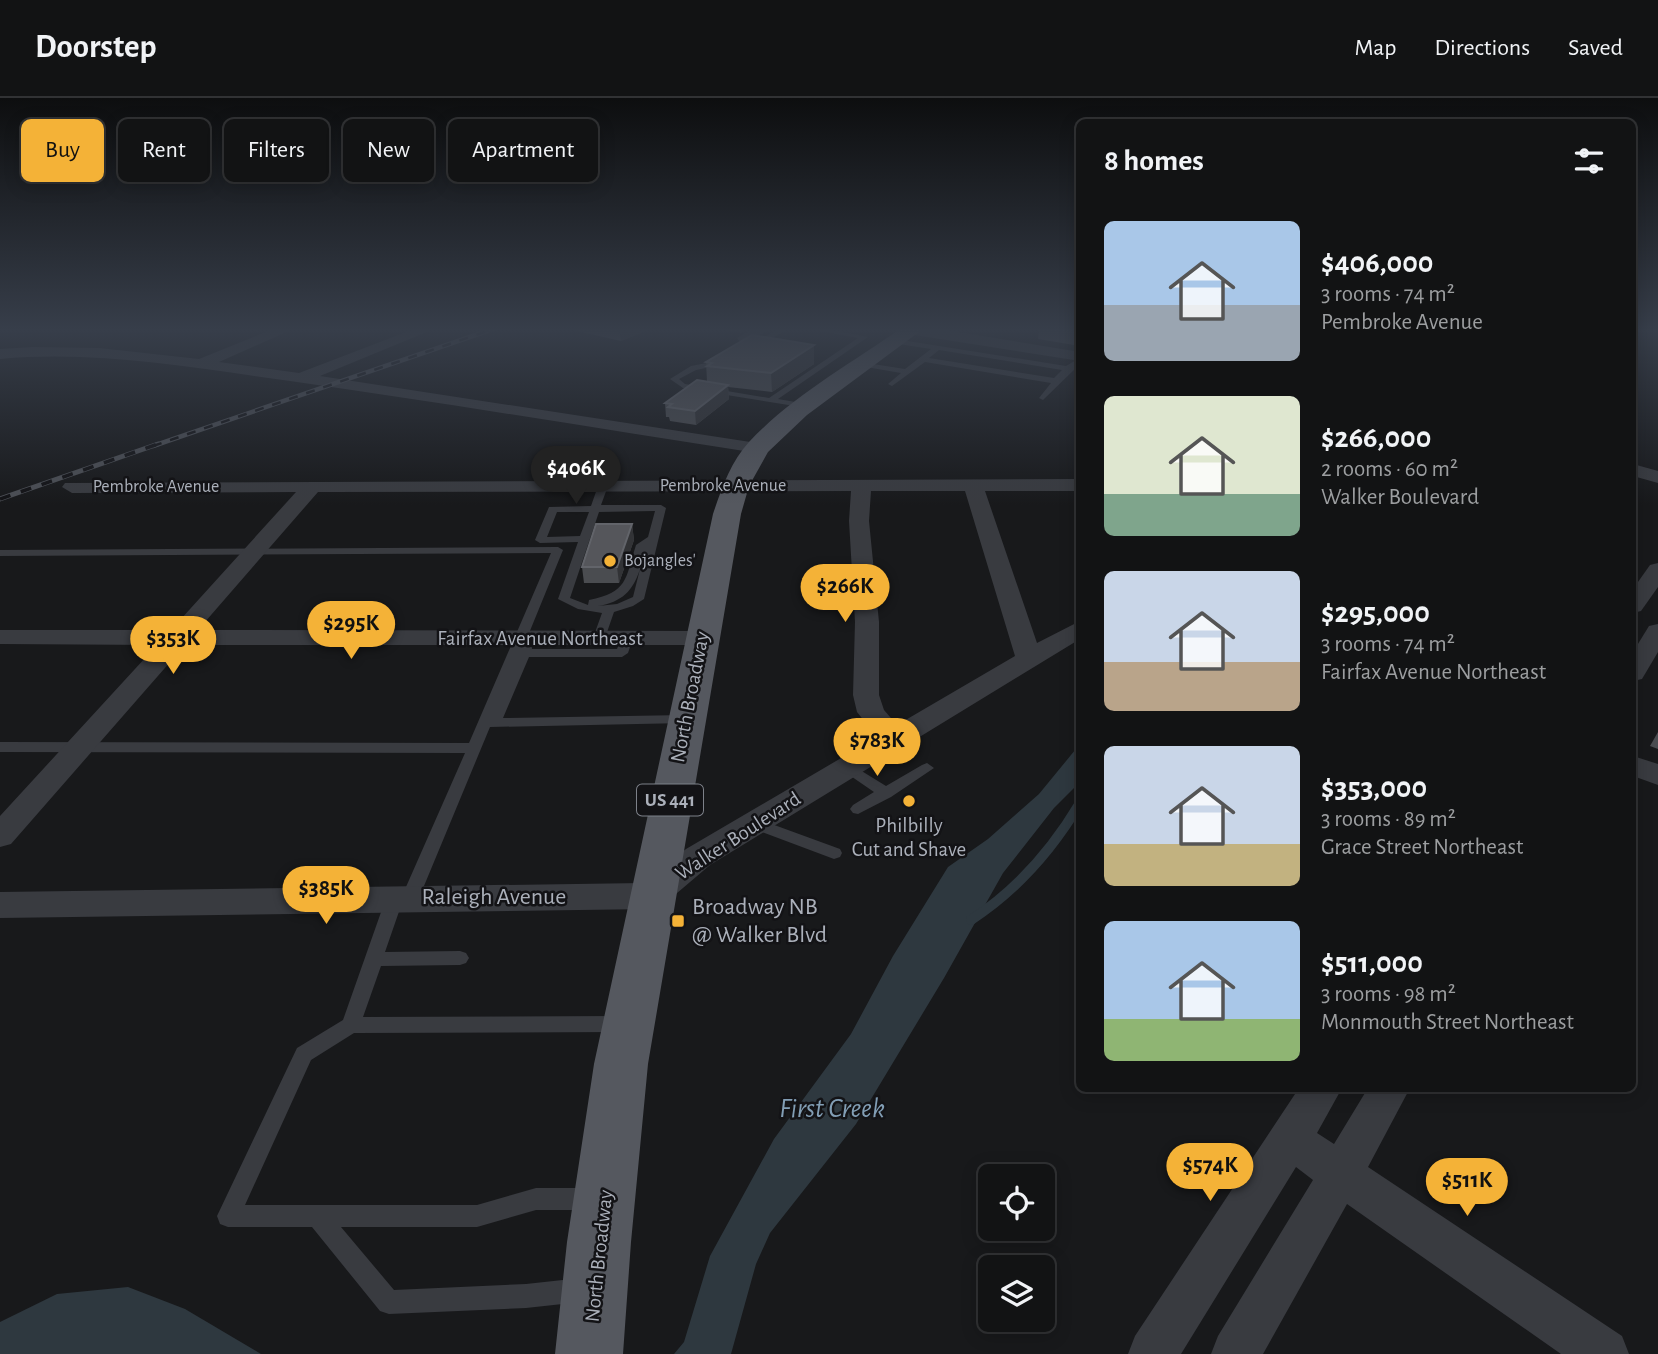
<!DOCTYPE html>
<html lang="en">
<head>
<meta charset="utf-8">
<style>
	:root { --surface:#121314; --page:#1f2022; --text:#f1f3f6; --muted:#9c9ea0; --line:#313234; --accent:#f4b237 }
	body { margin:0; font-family:"Alegreya Sans",sans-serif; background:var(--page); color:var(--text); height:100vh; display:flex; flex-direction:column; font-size:26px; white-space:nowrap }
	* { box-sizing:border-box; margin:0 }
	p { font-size:23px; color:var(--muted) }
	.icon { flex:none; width:38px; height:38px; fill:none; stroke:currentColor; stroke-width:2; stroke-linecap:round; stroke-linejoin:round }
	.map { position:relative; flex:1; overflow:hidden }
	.details { position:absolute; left:1076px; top:21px; width:560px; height:973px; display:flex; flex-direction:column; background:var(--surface); border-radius:10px; box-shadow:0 4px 18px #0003,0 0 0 2px var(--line) }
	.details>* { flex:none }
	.banner { position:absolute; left:21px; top:21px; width:665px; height:63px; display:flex; gap:14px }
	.fabs { position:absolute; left:978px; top:1066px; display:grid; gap:14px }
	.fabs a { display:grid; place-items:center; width:77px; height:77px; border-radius:10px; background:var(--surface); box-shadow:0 4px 18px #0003,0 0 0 2px var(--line); font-size:35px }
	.price { position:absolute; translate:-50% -60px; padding:0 16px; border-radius:24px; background:var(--accent); color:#111; font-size:23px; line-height:46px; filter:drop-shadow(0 2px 4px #0008) }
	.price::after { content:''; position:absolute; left:50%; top:42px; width:21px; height:16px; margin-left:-10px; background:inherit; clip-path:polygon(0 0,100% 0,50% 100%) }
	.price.active { background:#222; color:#fff }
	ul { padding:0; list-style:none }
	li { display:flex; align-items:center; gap:21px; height:175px; padding:0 28px }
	li span { display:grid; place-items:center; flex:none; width:196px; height:140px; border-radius:10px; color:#555 }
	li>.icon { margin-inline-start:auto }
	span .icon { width:84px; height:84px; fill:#fffc; stroke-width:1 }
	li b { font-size:30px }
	h2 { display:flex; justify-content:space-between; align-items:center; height:84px; padding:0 28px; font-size:30px }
	.pill { padding:0 24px; border-radius:10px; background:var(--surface); box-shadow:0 4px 18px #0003,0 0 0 2px var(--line); font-size:24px; line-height:63px }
	.pill.active { background:var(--accent); color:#111 }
	header { display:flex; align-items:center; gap:42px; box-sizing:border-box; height:98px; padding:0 35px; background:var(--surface); border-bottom:2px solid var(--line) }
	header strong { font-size:33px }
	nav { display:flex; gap:38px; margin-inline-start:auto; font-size:24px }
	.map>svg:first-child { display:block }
</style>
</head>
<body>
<header>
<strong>Doorstep</strong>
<nav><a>Map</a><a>Directions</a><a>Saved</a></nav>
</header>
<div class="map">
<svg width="1658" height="1256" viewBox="0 0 1658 1256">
	<rect width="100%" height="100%" fill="#18191b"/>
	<g fill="#2e383f">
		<polygon points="1080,646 1080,684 1054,710 1003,775 944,880 856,1026 770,1135 756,1166 731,1256 674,1256 684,1244 710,1158 774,1041 851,936 893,858 948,769 988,741 1039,696"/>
		<polygon points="128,1189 185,1211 261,1256 0,1256 0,1224 57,1196"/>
	</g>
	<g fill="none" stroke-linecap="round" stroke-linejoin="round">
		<path stroke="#2e383f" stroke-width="10" d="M971 822C1017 792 1052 752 1080 705"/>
		<g fill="#393b40" fill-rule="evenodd">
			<polygon points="779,231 788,231 755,250 748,248"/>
			<polygon points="810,231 827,231 868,239 778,301 807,306 807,310 683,290 670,281 691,268 722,262 726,264 725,266 696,272 679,281 685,286 769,300 858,240"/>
			<path d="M895 241 1066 268 1080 260V266L1043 302 1039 300 1051 285 925 264 892 288 888 286 901 275 860 268V264L905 271 931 251 892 245V241ZM939 252 1062 272 1054 280 929 260Z"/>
			<path d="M603 385 608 388 601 407H661L666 410 644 501 633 508 614 514 605 540 599 544 593 540 602 515 578 511 558 501 578 444 540 445 535 442 549 409 591 408 598 388ZM655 413 648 439 636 447C625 482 628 494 589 502L588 507 570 500 599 414ZM557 414H589L580 438 547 439ZM640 471 633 499 617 506 598 508C622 504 633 493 640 471Z"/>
			<polygon points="558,449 563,452 525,545 531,545 532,551 617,551 623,537 627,536 633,540 628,555 622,559 529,559 503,620 685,617 692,621 685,625 490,629 419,800 416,804 410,806 403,802 385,854 460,853 466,855 469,860 466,865 460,867 381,868 363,919 620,918 627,920 630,926 627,932 620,934 354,935 311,962 245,1107 477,1107 536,1090 592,1090 600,1093 603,1101 600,1109 592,1112 536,1112 477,1129 341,1129 394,1192 526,1186 581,1180 589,1184 593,1192 589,1200 581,1204 526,1210 389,1216 380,1213 312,1129 228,1129 220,1126 217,1118 297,950 343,922 386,800 389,796 395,794 402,798 465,655 0,654 0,644 469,645 551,455 0,458 0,452"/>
			<polygon points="847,664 886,688 922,667 927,665 934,670 891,699 858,716 853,715 850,711 853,707 874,694 842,672 840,669 842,666"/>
			<polygon points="755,720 840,751 842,755 840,759 834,761 749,729 747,725 749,721"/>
		</g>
		<g fill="#393b40" fill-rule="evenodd">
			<path d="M273 231H293L219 264 299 275 414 231H434L320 278 757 345 766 350 757 355C601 331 446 305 290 283 193 270 98 252 0 261V251L33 249 99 250 199 261Z"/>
			<polygon points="752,231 771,231 749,243 739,243 737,240"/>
			<polygon points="895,231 940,231 1080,254 1080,263 902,235"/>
			<polygon points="1633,366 1658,373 1658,385 1633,378"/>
			<path d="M1080 381V393H985L1037 545 1080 523V541L710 767 663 807 651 811 0 820V794L643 785 686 751 877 639 857 614 853 597 855 524 849 423 851 393 318 394 198 532 701 533 710 535 713 540 710 545 701 547H185L11 746 0 749V718L157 547 0 546V532H171L296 394 72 395 62 389 65 385ZM871 393H965L1015 558 897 627 884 612 879 597V524L869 423Z"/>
			<polygon points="1658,465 1658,489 1641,513 1633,515 1633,491 1650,467"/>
			<polygon points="1658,526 1658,554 1642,581 1633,583 1633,554 1649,528"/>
			<polygon points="1633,658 1658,666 1658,687 1633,678"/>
			<polygon points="1299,990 1342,990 1317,1035 1334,1046 1368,990 1410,990 1368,1069 1622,1238 1629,1256 1561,1256 1347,1106 1263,1256 1211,1256 1218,1238 1313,1082 1296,1069 1181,1256 1128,1256 1135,1238"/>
		</g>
		<path fill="#55585f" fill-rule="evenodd" d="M900 231H923L807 317 768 354 749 388 741 416 648 966 631 1144 623 1256H555L567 1144 594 966 713 416C721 392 731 363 749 344 791 299 850 266 900 231Z"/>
		<g stroke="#4c4f55" stroke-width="4.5">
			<polyline id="rail-far1" points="153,348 493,231"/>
		</g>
		<g stroke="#4c4f55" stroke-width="5">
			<polyline id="rail" points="0,401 158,346"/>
		</g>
		<use href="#rail-far1" stroke="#131316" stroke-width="2.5" stroke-dasharray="9" stroke-linecap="butt"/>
		<use href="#rail" stroke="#131316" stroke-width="3.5" stroke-dasharray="11" stroke-linecap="butt"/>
	</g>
	<g fill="#4a4c50">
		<polygon points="568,231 650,231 621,243"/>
		<polygon points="720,231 749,231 741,235"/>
		<polygon points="1039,231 1080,231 1080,248 1038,241"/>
		<polygon points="814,247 814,266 772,294 728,289 729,301 696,327 670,323 669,319 666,319 665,305 709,284 707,283 706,264"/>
		<polygon points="632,426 634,442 619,485 584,485 582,469"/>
		<polygon points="1658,634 1658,651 1650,648"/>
	</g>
	<g fill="#323336">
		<polygon points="619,231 650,231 621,243"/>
		<polygon points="740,231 749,231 741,235"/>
		<polygon points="814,247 814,266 772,294 771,275"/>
		<polygon points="728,287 729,301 696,327 695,313"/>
		<polygon points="632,426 634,442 619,485 617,469"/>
	</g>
	<g fill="#55565b" stroke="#62646a" stroke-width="2">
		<polygon points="1051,231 1080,231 1080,235"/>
		<polygon points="752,237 814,247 771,275 707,268 712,265 706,264"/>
		<polygon points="697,282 728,287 695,313 668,309 672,306 665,305"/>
		<polygon points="596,426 632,426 617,469 582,469"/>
	</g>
	<linearGradient id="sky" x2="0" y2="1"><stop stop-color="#0d0e0f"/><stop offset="0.57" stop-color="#373e4a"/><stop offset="1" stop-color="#373e4a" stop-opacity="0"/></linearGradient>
	<rect width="1658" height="407" fill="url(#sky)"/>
	<g fill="#f4b237" stroke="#131316" stroke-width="2.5">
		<circle cx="610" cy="463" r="7"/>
		<circle cx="909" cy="703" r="7"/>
		<rect x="671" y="816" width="14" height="14" rx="3.5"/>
	</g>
	<g text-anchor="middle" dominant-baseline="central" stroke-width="5" stroke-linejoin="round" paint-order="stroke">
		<g font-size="18" fill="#abb0ba" stroke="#131316">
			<text x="723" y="388">Pembroke Avenue</text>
			<text x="156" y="389">Pembroke Avenue</text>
		</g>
		<g font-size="18" fill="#abb0ba" stroke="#131316" text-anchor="start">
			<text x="624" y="463">Bojangles'</text>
		</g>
		<rect fill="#131316" stroke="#7d8189" stroke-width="2" x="637" y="686.5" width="66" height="31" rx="5"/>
		<g font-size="19" font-weight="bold" fill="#abb0ba">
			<text x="670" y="702">US 441</text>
		</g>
		<g font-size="21" fill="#abb0ba" stroke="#131316">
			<text x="540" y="540">Fairfax Avenue Northeast</text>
			<text transform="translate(690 599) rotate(-79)">North Broadway</text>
			<text transform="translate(738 738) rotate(-33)">Walker Boulevard</text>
			<text transform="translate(599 1158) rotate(-84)">North Broadway</text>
		</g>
		<g font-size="21" fill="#abb0ba" stroke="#131316">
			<text x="909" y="727">Philbilly<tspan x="909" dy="24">Cut and Shave</tspan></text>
		</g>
		<g font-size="24" fill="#abb0ba" stroke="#131316">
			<text x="494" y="799">Raleigh Avenue</text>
		</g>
		<g font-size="24" fill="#abb0ba" stroke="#131316" text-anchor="start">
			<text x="692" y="809">Broadway NB<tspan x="692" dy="28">@ Walker Blvd</tspan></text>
		</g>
		<g font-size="28" font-style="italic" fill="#829eb5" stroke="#131316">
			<text x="832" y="1011">First Creek</text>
		</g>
	</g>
</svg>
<div class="fabs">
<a><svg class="icon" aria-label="locate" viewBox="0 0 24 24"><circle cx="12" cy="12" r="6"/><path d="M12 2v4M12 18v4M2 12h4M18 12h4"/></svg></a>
<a><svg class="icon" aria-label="layers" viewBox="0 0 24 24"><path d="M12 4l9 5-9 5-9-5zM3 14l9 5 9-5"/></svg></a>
</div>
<b class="price active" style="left:576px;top:408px">$406K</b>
<b class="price" style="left:845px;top:526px">$266K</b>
<b class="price" style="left:351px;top:563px">$295K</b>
<b class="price" style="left:173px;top:578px">$353K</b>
<b class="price" style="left:877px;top:680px">$783K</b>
<b class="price" style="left:326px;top:828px">$385K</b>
<b class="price" style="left:1210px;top:1105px">$574K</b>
<b class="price" style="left:1467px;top:1120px">$511K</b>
<div class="banner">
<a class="pill active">Buy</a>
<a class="pill">Rent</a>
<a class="pill">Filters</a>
<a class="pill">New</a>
<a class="pill">Apartment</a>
</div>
<section class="details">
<h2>8 homes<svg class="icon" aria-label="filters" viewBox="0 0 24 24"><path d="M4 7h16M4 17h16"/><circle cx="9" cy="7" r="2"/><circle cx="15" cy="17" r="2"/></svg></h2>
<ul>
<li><span style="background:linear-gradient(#a9c7e8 60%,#9aa5b1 0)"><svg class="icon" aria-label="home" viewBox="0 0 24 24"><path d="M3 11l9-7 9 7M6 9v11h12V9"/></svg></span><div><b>$406,000</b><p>3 rooms · 74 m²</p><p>Pembroke Avenue</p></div></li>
<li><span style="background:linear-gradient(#dfe7d0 70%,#7fa58c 0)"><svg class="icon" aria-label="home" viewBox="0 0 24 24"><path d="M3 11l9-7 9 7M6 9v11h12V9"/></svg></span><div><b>$266,000</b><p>2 rooms · 60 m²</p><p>Walker Boulevard</p></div></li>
<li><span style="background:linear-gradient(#c9d6e8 65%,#b9a48a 0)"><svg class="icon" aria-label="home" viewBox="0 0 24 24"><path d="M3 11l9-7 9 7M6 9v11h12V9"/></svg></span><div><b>$295,000</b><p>3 rooms · 74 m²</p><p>Fairfax Avenue Northeast</p></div></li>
<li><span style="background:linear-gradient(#c9d6e8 70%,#c2b280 0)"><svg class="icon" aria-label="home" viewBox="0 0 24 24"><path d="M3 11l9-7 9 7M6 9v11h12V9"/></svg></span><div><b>$353,000</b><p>3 rooms · 89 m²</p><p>Grace Street Northeast</p></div></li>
<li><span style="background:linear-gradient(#a9c7e8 70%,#8fb573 0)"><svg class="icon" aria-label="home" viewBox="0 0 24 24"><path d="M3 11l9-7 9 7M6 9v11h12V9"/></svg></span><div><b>$511,000</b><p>3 rooms · 98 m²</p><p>Monmouth Street Northeast</p></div></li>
</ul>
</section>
</div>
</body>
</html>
